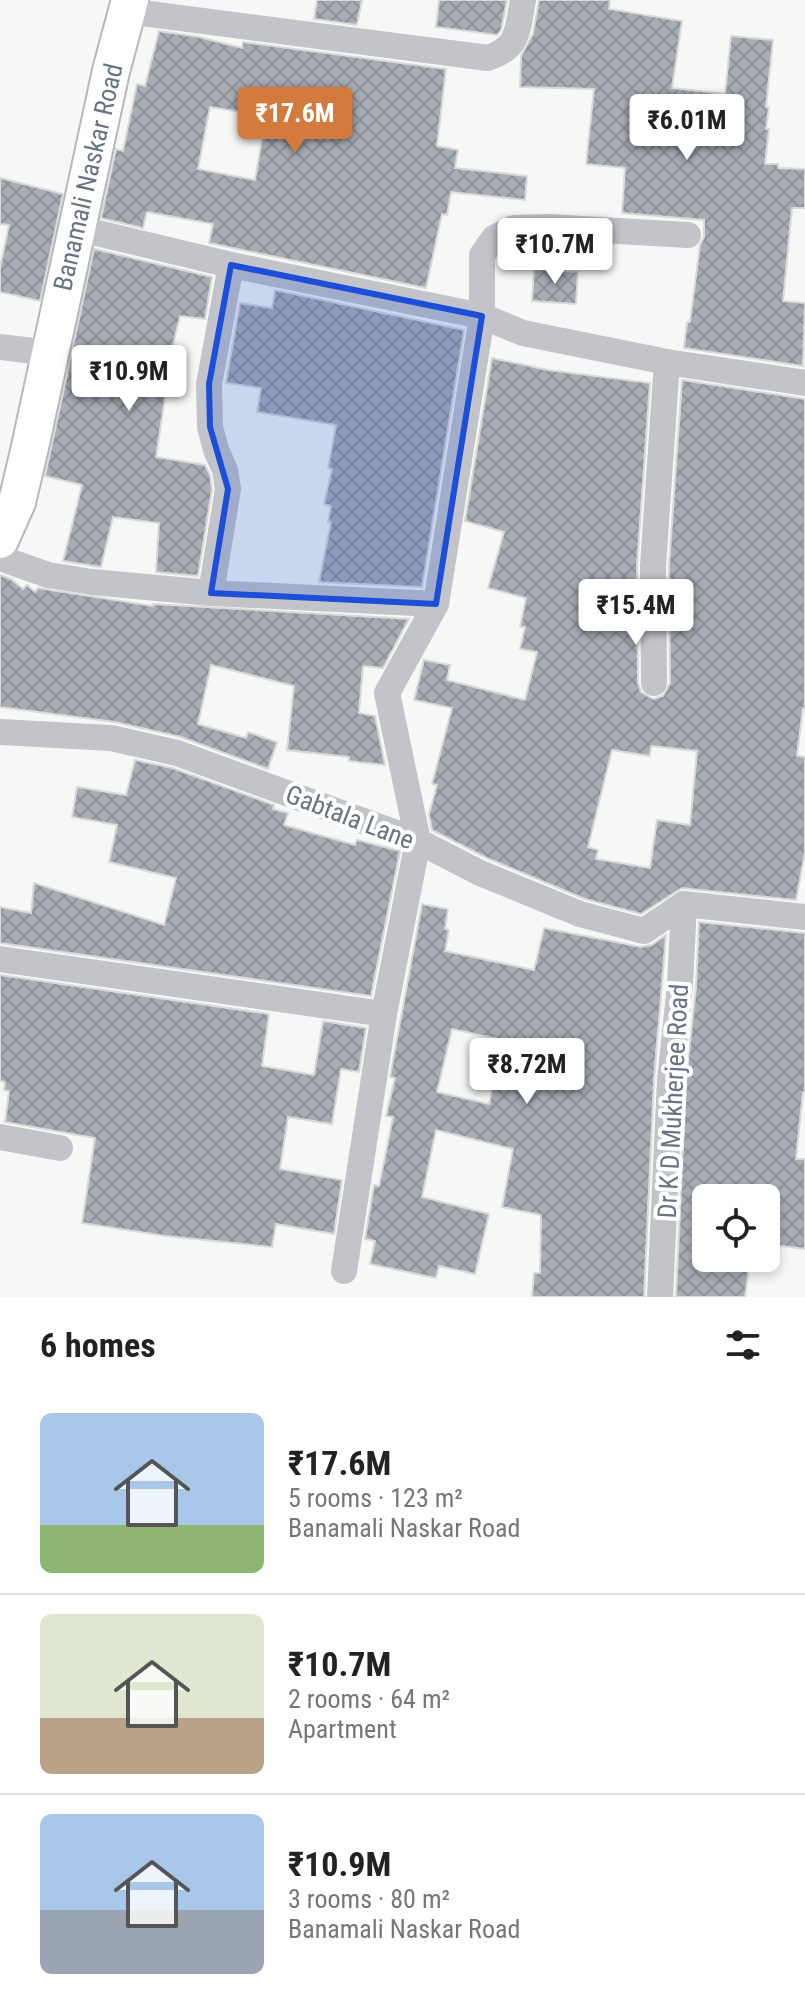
<!DOCTYPE html>
<html lang="en">
<head>
<meta charset="utf-8">
<style>
	:root { --surface:#fff; --page:#f6f6f6; --text:#222; --muted:#767676; --line:#e0e0e0; --accent:#d27b3c }
	body { margin:0; font-family:"Roboto Condensed",sans-serif; background:var(--page); color:var(--text); height:100vh; display:flex; flex-direction:column; font-size:30px; white-space:nowrap }
	* { box-sizing:border-box; margin:0 }
	p { font-size:26px; color:var(--muted) }
	.icon { flex:none; width:44px; height:44px; fill:none; stroke:currentColor; stroke-width:2; stroke-linecap:round; stroke-linejoin:round }
	.map { position:relative; height:1297px; overflow:hidden }
	.drawer { display:flex; flex-direction:column; background:var(--surface); flex:1 }
	.drawer>* { flex:none }
	.buttons { position:absolute; left:692px; top:1184px; display:grid; gap:16px }
	.buttons a { display:grid; place-items:center; width:88px; height:88px; border-radius:12px; background:var(--surface); box-shadow:0 4px 12px #0003; font-size:40px }
	.price { position:absolute; translate:-50% -68px; padding:0 18px; border-radius:8px; background:#fff; color:#222; font-size:26px; line-height:52px; filter:drop-shadow(0 2px 4px #0008) }
	.price::after { content:''; position:absolute; left:50%; top:48px; width:24px; height:18px; margin-left:-12px; background:inherit; clip-path:polygon(0 0,100% 0,50% 100%) }
	.price.current { background:var(--accent); color:#fff }
	ul { padding:0; list-style:none }
	li { display:flex; align-items:center; gap:24px; height:200px; padding:0 40px }
	li+li { border-top:2px solid var(--line) }
	li span { display:grid; place-items:center; flex:none; width:224px; height:160px; border-radius:12px; color:#555 }
	li>.icon { margin-inline-start:auto }
	span .icon { width:96px; height:96px; fill:#fffc; stroke-width:1 }
	li b { font-size:34px }
	h2 { display:flex; justify-content:space-between; align-items:center; height:96px; padding:0 40px; font-size:34px }
	.map>svg:first-child { display:block }
</style>
</head>
<body>
<div class="map">
<svg width="805" height="1297" viewBox="0 0 805 1297">
	<defs>
		<pattern id="building-cross-hatch" width="8" height="8" patternUnits="userSpaceOnUse" patternTransform="scale(2)"><rect width="8" height="8" fill="#a8adb5"/><path d="M0 0l8 8M0 8l8-8" fill="none" stroke="#8d9199"/></pattern>
	</defs>
	<rect width="100%" height="100%" fill="#f7f8f5"/>
	<g fill="url(#building-cross-hatch)" stroke="#d9d9d8" stroke-width="2" fill-rule="evenodd">
		<polygon points="317,0 362,0 357,25 314,19"/>
		<polygon points="439,0 507,0 501,30 497,35 436,27"/>
		<polygon points="539,0 610,0 609,9 682,21 672,88 725,94 731,36 773,40 766,107 769,107 766,129 769,129 765,164 778,164 778,168 805,169 805,208 792,208 783,301 805,303 803,366 684,348 687,322 690,322 700,245 704,237 704,220 622,213 625,168 586,164 594,89 520,87 521,56 533,34"/>
		<path d="M159 31 199 37 242 48 243 42 446 69 437 146 458 150 455 168 527 176 525 200 451 192 447 215 442 214 426 288 209 243 213 224 147 212 143 228 101 218 116 149 123 151 137 84 145 86ZM210 107 266 116 255 180 198 169Z"/>
		<polygon points="0,178 63,194 40,301 0,292 0,268 9,225 0,224"/>
		<polygon points="94,249 212,277 205,319 180,316 162,390 166,391 156,457 205,465 210,475 212,489 198,576 156,572 159,523 113,517 101,567 63,561 82,485 45,476"/>
		<polygon points="534,269 578,272 576,304 532,301"/>
		<polygon points="275,290 464,330 422,587 319,582 331,522 328,522 331,506 324,504 332,469 328,468 336,425 257,412 261,388 226,383 240,303 272,308"/>
		<path d="M492 358 548 370 650 383 637 565 638 683 641 692 653 699 663 696 670 683 669 566 682 380 805 399V709L803 708 797 756 805 757V852L796 900 682 888 641 914 585 899 487 858 432 830 429 814 437 785 432 784 452 708 414 700 424 660 450 665 447 680 525 700 537 652 520 649 525 627H520L526 598 488 588 504 532 465 521ZM651 746 697 751 690 825 657 820 650 868 596 859 598 850 588 847 612 750 650 756Z"/>
		<polygon points="0,575 11,579 23,589 27,585 35,592 38,588 153,606 153,604 409,619 383,668 363,666 359,713 375,716 385,765 349,761 349,757 287,750 294,686 211,665 198,724 246,738 248,732 277,742 268,769 181,737 115,722 0,707"/>
		<polygon points="135,760 172,768 274,805 273,809 288,813 284,825 355,845 357,840 400,851 371,996 0,943 0,907 31,913 34,883 164,925 176,878 109,862 117,825 72,817 77,787 126,795"/>
		<path d="M422 904 448 909 445 929 449 930 445 951 534 970 544 928 641 947 652 945 666 935 654 1079 644 1297H532L534 1273H540L541 1215 502 1207 513 1149 436 1130 422 1197 489 1214 475 1274 439 1266 436 1278 370 1264 375 1241 365 1239 374 1185 379 1186 393 1117 386 1116 395 1078 390 1077ZM452 1029 503 1040 489 1104 437 1092Z"/>
		<polygon points="699,922 805,933 805,1092 803,1092 796,1159 805,1159 805,1249 766,1244 766,1196 706,1187 706,1258 750,1258 745,1297 676,1297 686,1081 696,987"/>
		<polygon points="0,975 269,1014 262,1066 314,1075 323,1021 366,1028 359,1072 341,1069 332,1124 288,1117 280,1169 342,1180 334,1234 276,1224 272,1247 166,1236 82,1223 95,1138 5,1122 9,1091 4,1090 5,1082 0,1081"/>
	</g>
	<g fill="none" stroke-linecap="round" stroke-linejoin="round">
		<g stroke="#b5b8bd" stroke-width="40">
			<polyline id="secondary" points="0,540 17,502 30,447 111,71 130,0"/>
		</g>
		<g stroke="#c2c4c9" stroke-width="26">
			<path d="M127 11 488 58C520 47 517 30 523 0"/>
			<polyline points="76,228 231,265 482,316 523,333 667,362 805,383"/>
			<polyline points="0,347 50,353"/>
			<polyline points="0,558 48,575 92,582 211,593 436,604"/>
			<polyline points="211,593 228,489 225,470 216,450 210,427 209,384 231,265"/>
			<polyline points="654,683 653,566 667,362"/>
			<polyline points="0,732 111,738 177,753 418,841 480,873 580,914 644,931 684,904"/>
			<polyline points="684,904 805,917"/>
			<polyline points="0,959 384,1014"/>
			<polyline points="0,1137 60,1148"/>
			<polyline points="344,1271 384,1014 418,841 387,693 436,604 482,316 482,255 494,238 514,228 548,227 688,235"/>
			<polyline points="660,1297 670,1080 680,985 684,904"/>
		</g>
		<use href="#secondary" stroke="#fff" stroke-width="36"/>
	</g>
	<path fill="#1d4ed8" fill-opacity="0.2" stroke="#1d4ed8" stroke-width="6" stroke-linejoin="round" d="M231 265 482 316 436 604 211 593 228 489 210 427 209 384Z"/>
	<g text-anchor="middle" dominant-baseline="central" stroke-width="8" stroke-linejoin="round" paint-order="stroke">
		<g font-size="26" fill="#6a7383" stroke="#fff">
			<text transform="translate(88 177) rotate(-77)">Banamali Naskar Road</text>
			<text transform="translate(350 817) rotate(21)">Gabtala Lane</text>
			<text transform="translate(673 1101) rotate(-87)">Dr K D Mukherjee Road</text>
		</g>
	</g>
</svg>
<div class="buttons">
<a><svg class="icon" aria-label="locate" viewBox="0 0 24 24"><circle cx="12" cy="12" r="6"/><path d="M12 2v4M12 18v4M2 12h4M18 12h4"/></svg></a>
</div>
<b class="price current" style="left:295px;top:155px">₹17.6M</b>
<b class="price" style="left:687px;top:162px">₹6.01M</b>
<b class="price" style="left:555px;top:286px">₹10.7M</b>
<b class="price" style="left:129px;top:413px">₹10.9M</b>
<b class="price" style="left:636px;top:647px">₹15.4M</b>
<b class="price" style="left:527px;top:1106px">₹8.72M</b>
</div>
<section class="drawer">
<h2>6 homes<svg class="icon" aria-label="filters" viewBox="0 0 24 24"><path d="M4 7h16M4 17h16"/><circle cx="9" cy="7" r="2"/><circle cx="15" cy="17" r="2"/></svg></h2>
<ul>
<li><span style="background:linear-gradient(#a9c7e8 70%,#8fb573 0)"><svg class="icon" aria-label="home" viewBox="0 0 24 24"><path d="M3 11l9-7 9 7M6 9v11h12V9"/></svg></span><div><b>₹17.6M</b><p>5 rooms · 123 m²</p><p>Banamali Naskar Road</p></div></li>
<li><span style="background:linear-gradient(#dfe7d0 65%,#b9a48a 0)"><svg class="icon" aria-label="home" viewBox="0 0 24 24"><path d="M3 11l9-7 9 7M6 9v11h12V9"/></svg></span><div><b>₹10.7M</b><p>2 rooms · 64 m²</p><p>Apartment</p></div></li>
<li><span style="background:linear-gradient(#a9c7e8 60%,#9aa5b1 0)"><svg class="icon" aria-label="home" viewBox="0 0 24 24"><path d="M3 11l9-7 9 7M6 9v11h12V9"/></svg></span><div><b>₹10.9M</b><p>3 rooms · 80 m²</p><p>Banamali Naskar Road</p></div></li>
</ul>
</section>
</body>
</html>
